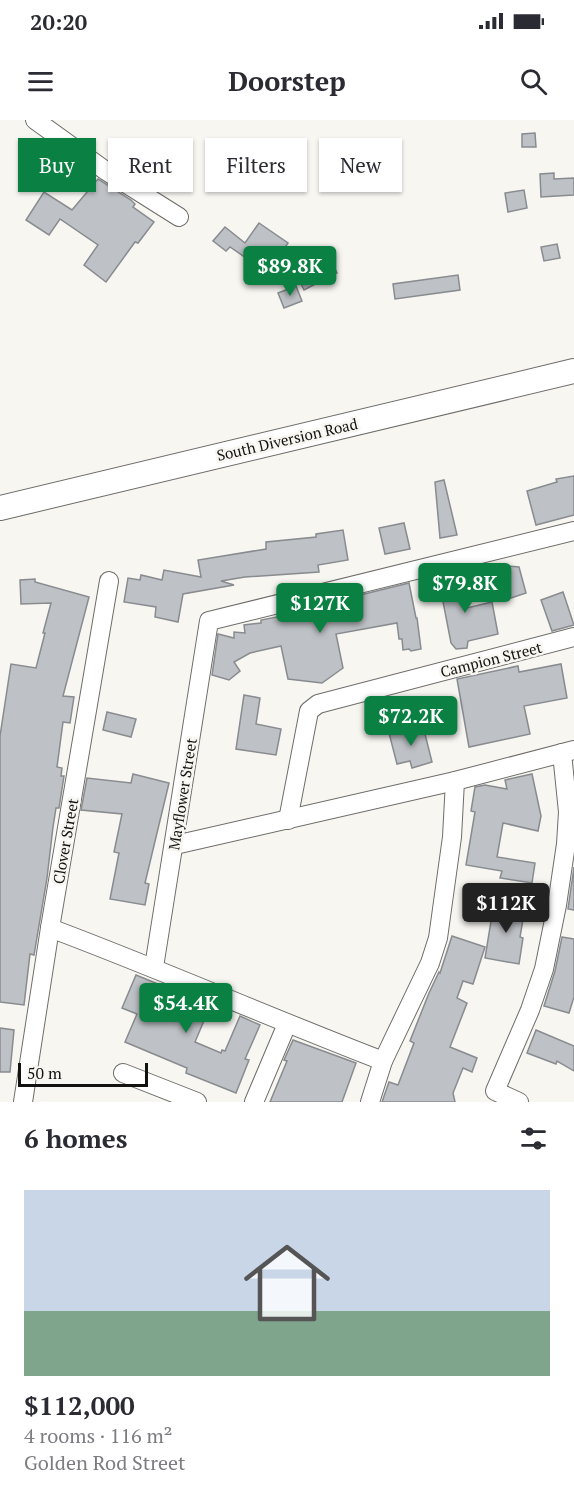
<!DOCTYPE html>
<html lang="en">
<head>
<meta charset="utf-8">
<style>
	:root { --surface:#fff; --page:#f7f7f7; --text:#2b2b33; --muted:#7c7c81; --accent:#0b8043 }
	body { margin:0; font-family:"PT Serif",serif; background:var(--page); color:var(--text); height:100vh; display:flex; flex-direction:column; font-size:22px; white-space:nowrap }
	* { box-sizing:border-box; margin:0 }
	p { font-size:20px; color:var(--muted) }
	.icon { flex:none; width:33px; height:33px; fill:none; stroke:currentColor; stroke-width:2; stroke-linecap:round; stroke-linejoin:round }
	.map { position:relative; height:982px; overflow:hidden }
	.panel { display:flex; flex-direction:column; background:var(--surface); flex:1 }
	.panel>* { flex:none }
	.top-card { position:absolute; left:18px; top:18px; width:538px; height:54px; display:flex; gap:12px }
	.scale { position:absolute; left:18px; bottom:15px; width:130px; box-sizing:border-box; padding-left:6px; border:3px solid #121210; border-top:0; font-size:16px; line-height:21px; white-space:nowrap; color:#121210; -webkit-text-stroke:4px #f7f6f1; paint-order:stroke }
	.price { position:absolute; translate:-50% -51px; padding:0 14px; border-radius:6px; background:var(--accent); color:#fff; font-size:20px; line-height:39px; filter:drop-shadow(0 2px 3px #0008) }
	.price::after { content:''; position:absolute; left:50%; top:36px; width:18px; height:14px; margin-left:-9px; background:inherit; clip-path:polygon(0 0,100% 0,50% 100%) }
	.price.selected { background:#222; color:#fff }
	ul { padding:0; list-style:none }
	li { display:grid; align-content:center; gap:12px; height:318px; padding:0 24px }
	li span { display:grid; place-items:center; height:186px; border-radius:0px; color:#555 }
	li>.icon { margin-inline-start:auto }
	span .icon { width:108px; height:108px; fill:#fffc; stroke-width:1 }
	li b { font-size:26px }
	h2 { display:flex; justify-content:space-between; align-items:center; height:72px; padding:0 24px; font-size:26px }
	.chip { padding:0 21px; border-radius:0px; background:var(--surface); box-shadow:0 2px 4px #0004; font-size:21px; line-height:54px }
	.chip.selected { background:var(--accent); color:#fff }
	.status { display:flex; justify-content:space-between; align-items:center; height:42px; padding:0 30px; background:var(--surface); direction:ltr }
	.status svg { height:16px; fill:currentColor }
	header { display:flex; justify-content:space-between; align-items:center; height:78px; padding:0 24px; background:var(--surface); font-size:27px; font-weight:800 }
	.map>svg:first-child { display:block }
</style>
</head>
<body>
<div class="status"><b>20:20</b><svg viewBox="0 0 49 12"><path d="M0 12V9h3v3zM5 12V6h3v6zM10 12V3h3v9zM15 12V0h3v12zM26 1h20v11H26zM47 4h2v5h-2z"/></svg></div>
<header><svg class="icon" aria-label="menu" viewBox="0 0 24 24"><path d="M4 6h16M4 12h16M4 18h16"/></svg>Doorstep<svg class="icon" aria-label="search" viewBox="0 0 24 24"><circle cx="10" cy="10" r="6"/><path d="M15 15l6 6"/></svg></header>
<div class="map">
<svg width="574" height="982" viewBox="0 0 574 982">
	<rect width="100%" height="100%" fill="#f7f6f1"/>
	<g fill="#bec1c5" stroke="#888b8f" stroke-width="1.5">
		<polygon points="535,13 536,27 522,27 522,14"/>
		<polygon points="258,28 269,37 254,57 243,48"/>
		<polygon points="554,53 554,59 574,58 574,75 541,77 540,54"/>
		<polygon points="98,59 131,80 135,84 133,87 154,102 138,123 135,122 106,162 84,145 98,125 60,99 49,115 26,100 44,72 72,90"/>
		<polygon points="524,70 527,88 508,92 505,73"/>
		<polygon points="259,103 288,123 268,153 230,127 226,131 213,121 225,107 245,123"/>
		<polygon points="557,124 560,138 544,141 541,127"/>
		<polygon points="327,132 337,153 304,170 294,149"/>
		<polygon points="458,155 460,170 395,179 393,164"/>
		<polygon points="296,166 302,181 284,188 278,173"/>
		<polygon points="574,356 574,395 536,405 527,371 557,362 556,359"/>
		<polygon points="444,360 457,415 440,418 435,362"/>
		<polygon points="404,403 410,429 385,434 379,408"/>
		<polygon points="343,410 348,440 318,445 319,452 245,457 221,461 234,465 183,474 178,502 155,497 156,487 124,482 128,458 140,460 141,455 162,460 164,450 201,457 198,440 266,429 266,422 316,417 316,414"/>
		<polygon points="497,445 519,447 526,473 505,480"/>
		<polygon points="459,451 465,486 467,488 492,482 498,514 468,521 467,528 456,529 451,523 438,456"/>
		<polygon points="35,459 35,462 89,477 63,576 74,577 70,603 63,602 57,647 62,648 61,656 64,656 59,688 56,688 53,707 47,758 34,835 30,834 24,885 0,882 0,616 11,544 36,548 45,513 43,513 51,483 21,484 20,460"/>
		<polygon points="409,463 416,498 417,498 421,529 411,531 409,529 403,530 402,519 399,519 397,503 336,514 343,548 322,563 288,559 281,526 250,533 234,542 240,551 229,560 212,555 218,514 234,518 234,512 245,513 244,505 261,503 261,500 333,486 332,482"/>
		<polygon points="563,472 574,505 552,511 541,480"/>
		<polygon points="561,544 567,578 524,586 530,614 469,627 457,559 518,546 519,552"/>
		<polygon points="244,575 260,578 256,604 281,609 276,635 236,629"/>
		<polygon points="107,592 136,599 131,617 103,610"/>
		<polygon points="414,607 415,612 424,610 432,642 412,648 410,641 397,644 389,613"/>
		<polygon points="133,654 169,663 145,763 149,764 145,785 110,779 119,733 114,732 122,694 81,690 87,658 131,663"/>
		<polygon points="532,654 541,696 538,711 503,703 497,737 535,743 532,763 500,758 502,751 466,745 475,692 471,691 475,667 485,665 507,669 505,660"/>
		<polygon points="574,747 574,790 568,789"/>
		<polygon points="494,783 525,788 520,817 523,818 519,844 485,838"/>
		<polygon points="452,816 485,827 473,864 463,861 457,878 467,883 450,927 477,938 472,952 463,948 453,973 455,982 382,982 389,962 398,965 414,923 410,921 429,873 439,852 440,853"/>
		<polygon points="562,817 574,819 574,877 569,893 544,886 555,851"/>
		<polygon points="136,855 187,876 187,874 211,884 195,922 221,933 222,930 225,931 240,896 260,905 245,939 249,940 236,973 186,953 187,948 125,922 137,894 122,888"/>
		<polygon points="0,908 14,910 10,952 0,952"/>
		<polygon points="536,910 574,926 574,951 557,941 556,944 527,933"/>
		<polygon points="293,920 356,943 342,982 270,982 287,941 284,940"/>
	</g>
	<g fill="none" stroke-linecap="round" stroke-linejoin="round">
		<g stroke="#6e6d69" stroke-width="20">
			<g id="minor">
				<polyline points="35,0 106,51 179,97"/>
				<polyline points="288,700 309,591 318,584 574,517"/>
				<polyline points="175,725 455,661 574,630"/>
				<path d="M50 808C162 850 271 898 383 941"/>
				<polyline points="154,847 209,501 574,411"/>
				<polyline points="123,953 197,982"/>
				<polyline points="23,982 50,808 109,461"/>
				<polyline points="254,982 287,904"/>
				<polyline points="370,982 383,941 430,843 438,818 452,717 455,661"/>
				<polyline points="519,982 495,971 530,890 544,849 557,785 566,724 568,692 562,633"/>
			</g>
		</g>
		<g stroke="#6e6d69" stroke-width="26">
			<polyline id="secondary" points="0,388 574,251"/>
		</g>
		<use href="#minor" stroke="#fff" stroke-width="18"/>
		<use href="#secondary" stroke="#fff" stroke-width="24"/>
	</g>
	<g text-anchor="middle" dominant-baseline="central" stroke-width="5" stroke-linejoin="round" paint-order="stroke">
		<g font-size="15" fill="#121210" stroke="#f7f6f1">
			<text transform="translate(287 319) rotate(-13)">South Diversion Road</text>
			<text transform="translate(491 539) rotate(-14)">Campion Street</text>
			<text transform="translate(182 674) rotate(-81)">Mayflower Street</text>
			<text transform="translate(65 721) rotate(-80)">Clover Street</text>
		</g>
	</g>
</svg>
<div class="scale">50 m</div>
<b class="price" style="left:290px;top:177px">$89.8K</b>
<b class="price" style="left:465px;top:494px">$79.8K</b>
<b class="price" style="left:320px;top:514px">$127K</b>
<b class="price" style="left:411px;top:627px">$72.2K</b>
<b class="price selected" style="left:506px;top:814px">$112K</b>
<b class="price" style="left:186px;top:914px">$54.4K</b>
<div class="top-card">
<a class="chip selected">Buy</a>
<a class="chip">Rent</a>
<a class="chip">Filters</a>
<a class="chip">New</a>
</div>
</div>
<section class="panel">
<h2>6 homes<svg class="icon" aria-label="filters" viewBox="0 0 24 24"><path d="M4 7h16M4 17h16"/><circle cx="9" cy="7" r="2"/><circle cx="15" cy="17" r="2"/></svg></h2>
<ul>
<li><span style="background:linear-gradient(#c9d6e8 65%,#7fa58c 0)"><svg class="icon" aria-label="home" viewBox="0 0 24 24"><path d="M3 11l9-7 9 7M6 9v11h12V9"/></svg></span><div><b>$112,000</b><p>4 rooms · 116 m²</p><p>Golden Rod Street</p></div></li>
</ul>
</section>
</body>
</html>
